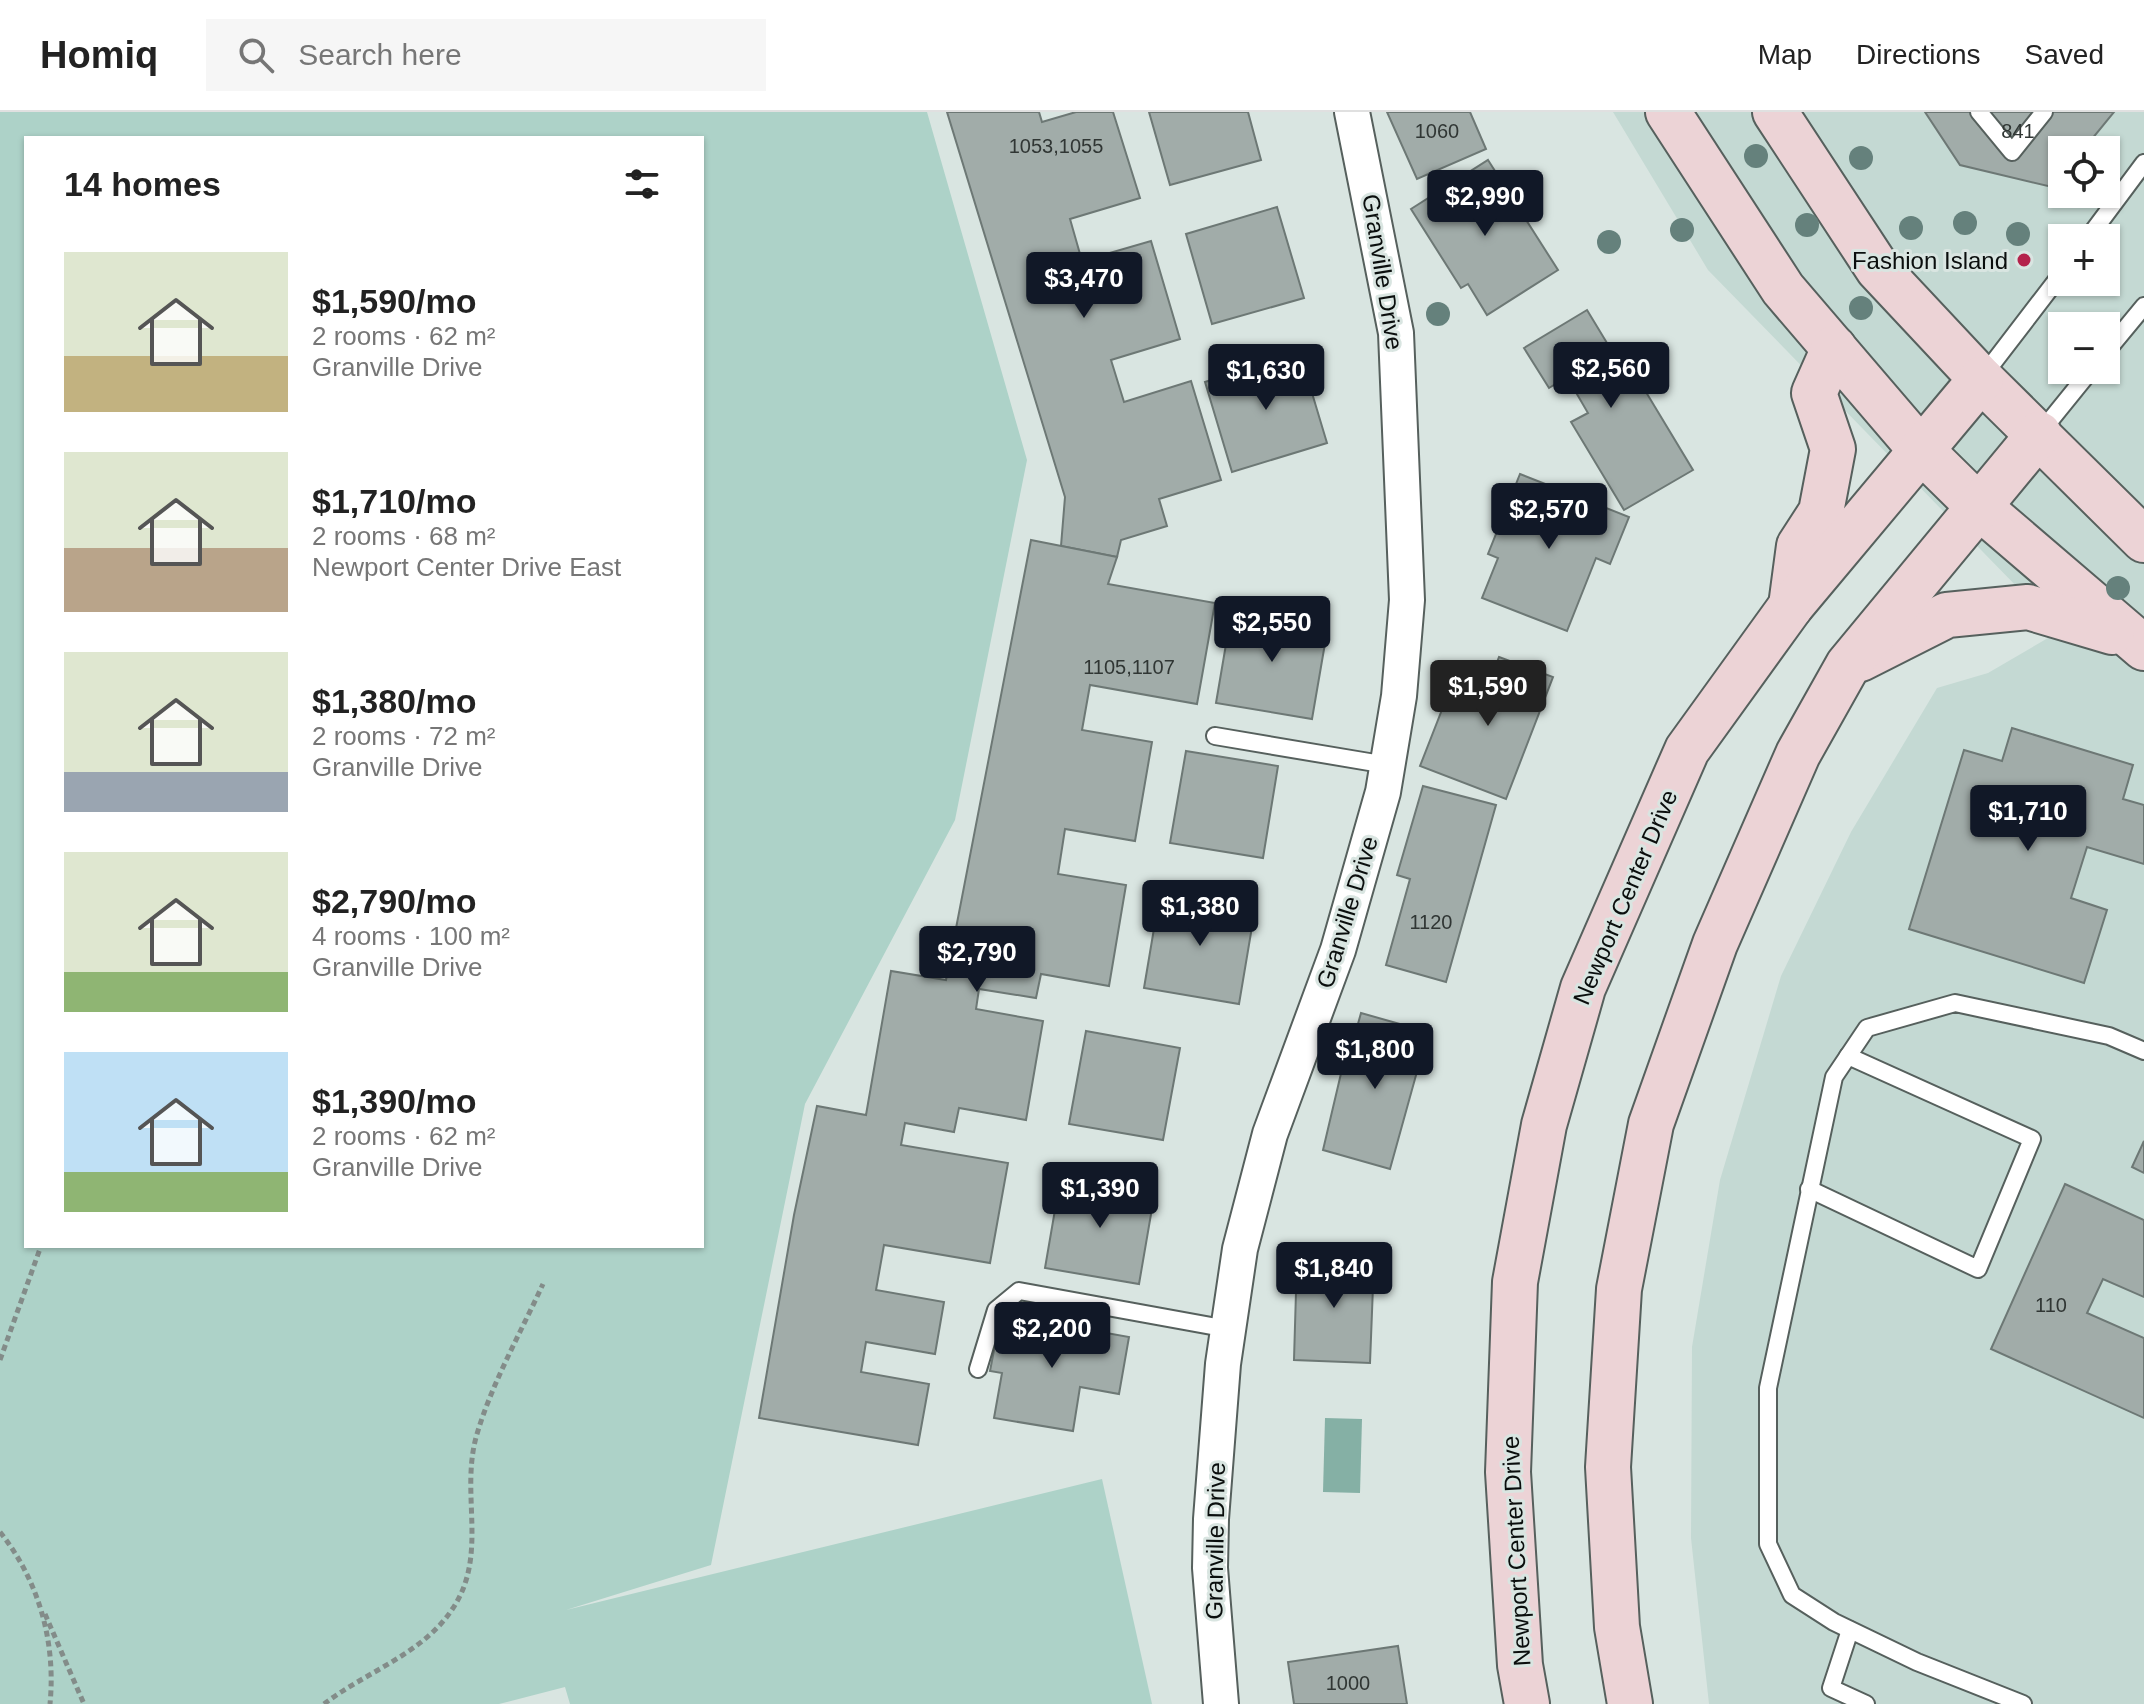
<!DOCTYPE html>
<html lang="en">
<head>
<meta charset="utf-8">
<style>
	:root { --surface:#fff; --page:#f6f6f6; --text:#222; --muted:#767676; --line:#e0e0e0; --accent:#111827 }
	body { margin:0; font-family:Helvetica,sans-serif; background:var(--page); color:var(--text); height:100vh; display:flex; flex-direction:column; font-size:30px; white-space:nowrap }
	* { box-sizing:border-box; margin:0 }
	p { font-size:26px; color:var(--muted) }
	.icon { flex:none; width:44px; height:44px; fill:none; stroke:currentColor; stroke-width:2; stroke-linecap:round; stroke-linejoin:round }
	.map { position:relative; flex:1; overflow:hidden }
	.sheet { position:absolute; left:24px; top:24px; width:680px; height:1112px; display:flex; flex-direction:column; background:var(--surface); border-radius:0px; box-shadow:0 2px 6px #0004 }
	.sheet>* { flex:none }
	.buttons { position:absolute; left:2048px; top:24px; display:grid; gap:16px }
	.buttons a { display:grid; place-items:center; width:72px; height:72px; border-radius:0px; background:var(--surface); box-shadow:0 2px 6px #0004; font-size:40px }
	.price { position:absolute; translate:-50% -68px; padding:0 18px; border-radius:8px; background:var(--accent); color:#fff; font-size:26px; line-height:52px; filter:drop-shadow(0 2px 4px #0008) }
	.price::after { content:''; position:absolute; left:50%; top:48px; width:24px; height:18px; margin-left:-12px; background:inherit; clip-path:polygon(0 0,100% 0,50% 100%) }
	.price.selected { background:#222; color:#fff }
	ul { padding:0; list-style:none }
	li { display:flex; align-items:center; gap:24px; height:200px; padding:0 40px }
	li span { display:grid; place-items:center; flex:none; width:224px; height:160px; border-radius:0px; color:#555 }
	li>.icon { margin-inline-start:auto }
	span .icon { width:96px; height:96px; fill:#fffc; stroke-width:1 }
	li b { font-size:34px }
	h2 { display:flex; justify-content:space-between; align-items:center; height:96px; padding:0 40px; font-size:34px }
	header { display:flex; align-items:center; gap:48px; box-sizing:border-box; height:112px; padding:0 40px; background:var(--surface); border-bottom:2px solid var(--line) }
	header strong { font-size:38px }
	nav { display:flex; gap:44px; margin-inline-start:auto; font-size:28px }
	.search { width:560px; height:72px; background:var(--page); display:flex; align-items:center; gap:20px; box-sizing:border-box; padding:0 28px; border-radius:0px; color:var(--muted); font-size:30px }
	.map>svg:first-child { display:block }
</style>
</head>
<body>
<header>
<strong>Homiq</strong>
<div class="search"><svg class="icon" aria-label="search" viewBox="0 0 24 24"><circle cx="10" cy="10" r="6"/><path d="M15 15l6 6"/></svg>Search here</div>
<nav><a>Map</a><a>Directions</a><a>Saved</a></nav>
</header>
<div class="map">
<svg width="2144" height="1592" viewBox="0 0 2144 1592">
	<rect width="100%" height="100%" fill="#d9e5e1"/>
	<path fill="#c4d9d3" fill-rule="evenodd" d="M1613 0H2144V1592H1709L1691 1426 1692 1235 1720 1068 1781 864 1851 720 1937 576 1988 561 2060 519 1708 158ZM2062 38H2106V82H2062ZM2062 126H2106V170H2062ZM2062 214H2106V258H2062Z"/>
	<path fill="#add2c8" fill-rule="evenodd" d="M0 0H927L1027 348 955 708 805 992 711 1453 566 1498 1102 1367 1152 1592H570L565 1575 499 1592H0ZM26 26H702V1134H26Z"/>
	<polygon fill="#85b0a5" points="1325,1306 1362,1307 1360,1381 1323,1380"/>
	<g fill="#a1aca9" stroke="#6d7875" stroke-width="2">
		<polygon points="947,0 1039,0 1042,10 1076,0 1113,0 1140,86 1070,107 1082,149 1151,129 1180,227 1111,248 1124,290 1191,269 1221,368 1159,387 1167,414 1121,428 1117,445 1061,434 1065,385"/>
		<polygon points="1149,0 1248,0 1261,48 1170,73"/>
		<polygon points="1387,0 1470,0 1486,37 1417,67"/>
		<polygon points="1925,0 2114,0 2083,38 2062,38 2062,63 2052,75 1960,53"/>
		<polygon points="1488,48 1558,158 1487,203 1468,172 1461,176 1411,97"/>
		<polygon points="1277,95 1304,186 1212,212 1186,122"/>
		<polygon points="1587,198 1610,236 1617,232 1693,358 1624,398 1571,310 1588,301 1567,265 1549,276 1524,236"/>
		<polygon points="1300,241 1327,331 1232,360 1205,270"/>
		<polygon points="1520,362 1629,405 1610,452 1596,446 1567,519 1482,486 1498,446 1488,442"/>
		<polygon points="1031,428 1117,445 1108,472 1215,491 1197,592 1090,573 1082,618 1152,630 1135,729 1065,717 1058,762 1126,773 1109,874 1041,862 1036,886 979,877 976,897 1043,909 1026,1008 959,996 954,1020 905,1011 901,1033 1008,1051 990,1151 884,1133 876,1178 944,1190 935,1242 866,1230 861,1260 929,1272 918,1333 759,1306 794,1103 817,994 866,1003 891,859 946,868"/>
		<polygon points="1232,497 1328,514 1312,607 1216,591"/>
		<polygon points="1499,545 1553,565 1506,687 1420,654 1454,567 1486,579"/>
		<polygon points="2012,616 2133,653 2123,687 2144,693 2144,752 2087,735 2071,786 2107,798 2084,871 1909,817 1964,638 2002,649"/>
		<polygon points="1186,639 1278,654 1263,746 1170,731"/>
		<polygon points="1423,674 1496,693 1446,870 1386,853 1410,767 1397,763"/>
		<polygon points="1160,781 1255,797 1239,892 1144,876"/>
		<polygon points="1361,901 1428,920 1390,1057 1323,1038 1347,936 1351,937"/>
		<polygon points="1086,919 1180,936 1163,1028 1069,1012"/>
		<polygon points="2144,1029 2144,1061 2132,1055"/>
		<polygon points="1061,1063 1155,1079 1139,1172 1045,1156"/>
		<polygon points="2065,1072 2144,1108 2144,1185 2103,1167 2087,1201 2144,1226 2144,1306 1991,1237"/>
		<polygon points="1297,1146 1374,1149 1370,1251 1294,1248"/>
		<polygon points="1001,1202 1129,1225 1119,1282 1080,1275 1073,1319 994,1306 1002,1261 990,1259"/>
		<polygon points="1398,1534 1407,1592 1294,1592 1288,1550"/>
	</g>
	<g fill="none" stroke-linecap="round" stroke-linejoin="round">
		<g stroke="#56605d" stroke-width="20">
			<g id="service">
				<polyline points="1979,0 2012,40 2044,0"/>
				<polyline points="2088,126 2144,51"/>
				<polyline points="2106,240 2144,194"/>
				<polyline points="1983,264 2062,161"/>
				<polyline points="2040,321 2091,258"/>
				<polyline points="1215,624 1387,653"/>
				<polyline points="1809,1077 1978,1157 2032,1027 1848,944"/>
				<polyline points="978,1257 996,1198 1019,1179 1228,1217"/>
				<polyline points="1850,1518 1831,1576 1866,1592"/>
				<polyline points="2023,1592 1917,1550 1834,1510 1792,1483 1768,1432 1768,1276 1834,965 1867,916 1955,891 2109,924 2144,939"/>
			</g>
		</g>
		<g stroke="#56605d" stroke-width="38">
			<polyline id="minor" points="1221,1592 1210,1456 1211,1407 1223,1252 1240,1137 1270,1022 1338,838 1383,680 1399,584 1407,488 1396,221 1352,0"/>
		</g>
		<g stroke="#56605d" stroke-width="48">
			<g id="secondary">
				<polyline points="1668,0 1783,177 1920,337 1977,393 2144,536"/>
				<polyline points="1775,0 1878,157 1981,267 2144,428"/>
				<polyline points="1791,494 1799,434 1821,400 1833,337 1814,281 1834,236"/>
				<polyline points="1860,547 1947,503 2028,495 2112,520"/>
				<polyline points="1527,1592 1520,1553 1508,1360 1515,1170 1544,1013 1583,876 1687,638 1791,494 1981,267"/>
				<polyline points="1630,1592 1617,1515 1608,1355 1619,1177 1651,1012 1715,832 1798,642 1848,553 2039,322"/>
			</g>
		</g>
		<g stroke="#838c89" stroke-width="5" stroke-dasharray="6 4" stroke-linecap="butt">
			<polyline points="0,1248 41,1134"/>
			<path d="M0 1420C39 1469 56 1530 50 1592"/>
			<polyline points="45,1502 84,1592"/>
			<path d="M324 1592C364 1561 422 1542 451 1499 490 1444 459 1382 477 1322 492 1271 521 1220 543 1172"/>
		</g>
		<use href="#service" stroke="#fff" stroke-width="16"/>
		<use href="#minor" stroke="#fff" stroke-width="34"/>
		<use href="#secondary" stroke="#ecd3d6" stroke-width="44"/>
	</g>
	<g fill="#65817c">
		<circle cx="1756" cy="44" r="12"/>
		<circle cx="1861" cy="46" r="12"/>
		<circle cx="1965" cy="111" r="12"/>
		<circle cx="1807" cy="113" r="12"/>
		<circle cx="1911" cy="116" r="12"/>
		<circle cx="1682" cy="118" r="12"/>
		<circle cx="2018" cy="122" r="12"/>
		<circle cx="1609" cy="130" r="12"/>
		<circle cx="1861" cy="196" r="12"/>
		<circle cx="1438" cy="202" r="12"/>
		<circle cx="2118" cy="476" r="12"/>
	</g>
	<circle fill="#b4224b" stroke="#d9e5e1" stroke-width="3" cx="2024" cy="148" r="8"/>
	<g text-anchor="middle" dominant-baseline="central" stroke-width="6" stroke-linejoin="round" paint-order="stroke">
		<g font-size="20" fill="#303634">
			<text x="1437" y="19">1060</text>
			<text x="2018" y="19">841</text>
			<text x="1056" y="34">1053,1055</text>
			<text x="1129" y="555">1105,1107</text>
			<text x="1431" y="810">1120</text>
			<text x="2051" y="1193">110</text>
			<text x="1348" y="1571">1000</text>
		</g>
		<g font-size="24" fill="#0a0e0d" stroke="#d9e5e1" text-anchor="end">
			<text x="2008" y="148">Fashion Island</text>
		</g>
		<g font-size="24" fill="#0a0e0d" stroke="#d9e5e1">
			<text transform="translate(1383 160) rotate(81)">Granville Drive</text>
			<text transform="translate(1625 785) rotate(-67)">Newport Center Drive</text>
			<text transform="translate(1347 800) rotate(-73)">Granville Drive</text>
			<text transform="translate(1215 1429) rotate(-89)">Granville Drive</text>
			<text transform="translate(1516 1439) rotate(-93)">Newport Center Drive</text>
		</g>
	</g>
</svg>
<div class="buttons">
<a><svg class="icon" aria-label="locate" viewBox="0 0 24 24"><circle cx="12" cy="12" r="6"/><path d="M12 2v4M12 18v4M2 12h4M18 12h4"/></svg></a>
<a>+</a>
<a>−</a>
</div>
<b class="price" style="left:1485px;top:126px">$2,990</b>
<b class="price" style="left:1084px;top:208px">$3,470</b>
<b class="price" style="left:1611px;top:298px">$2,560</b>
<b class="price" style="left:1266px;top:300px">$1,630</b>
<b class="price" style="left:1549px;top:439px">$2,570</b>
<b class="price" style="left:1272px;top:552px">$2,550</b>
<b class="price selected" style="left:1488px;top:616px">$1,590</b>
<b class="price" style="left:2028px;top:741px">$1,710</b>
<b class="price" style="left:1200px;top:836px">$1,380</b>
<b class="price" style="left:977px;top:882px">$2,790</b>
<b class="price" style="left:1375px;top:979px">$1,800</b>
<b class="price" style="left:1100px;top:1118px">$1,390</b>
<b class="price" style="left:1334px;top:1198px">$1,840</b>
<b class="price" style="left:1052px;top:1258px">$2,200</b>
<section class="sheet">
<h2>14 homes<svg class="icon" aria-label="filters" viewBox="0 0 24 24"><path d="M4 7h16M4 17h16"/><circle cx="9" cy="7" r="2"/><circle cx="15" cy="17" r="2"/></svg></h2>
<ul>
<li><span style="background:linear-gradient(#dfe7d0 65%,#c2b280 0)"><svg class="icon" aria-label="home" viewBox="0 0 24 24"><path d="M3 11l9-7 9 7M6 9v11h12V9"/></svg></span><div><b>$1,590/mo</b><p>2 rooms · 62 m²</p><p>Granville Drive</p></div></li>
<li><span style="background:linear-gradient(#dfe7d0 60%,#b9a48a 0)"><svg class="icon" aria-label="home" viewBox="0 0 24 24"><path d="M3 11l9-7 9 7M6 9v11h12V9"/></svg></span><div><b>$1,710/mo</b><p>2 rooms · 68 m²</p><p>Newport Center Drive East</p></div></li>
<li><span style="background:linear-gradient(#dfe7d0 75%,#9aa5b1 0)"><svg class="icon" aria-label="home" viewBox="0 0 24 24"><path d="M3 11l9-7 9 7M6 9v11h12V9"/></svg></span><div><b>$1,380/mo</b><p>2 rooms · 72 m²</p><p>Granville Drive</p></div></li>
<li><span style="background:linear-gradient(#dfe7d0 75%,#8fb573 0)"><svg class="icon" aria-label="home" viewBox="0 0 24 24"><path d="M3 11l9-7 9 7M6 9v11h12V9"/></svg></span><div><b>$2,790/mo</b><p>4 rooms · 100 m²</p><p>Granville Drive</p></div></li>
<li><span style="background:linear-gradient(#bfe0f5 75%,#8fb573 0)"><svg class="icon" aria-label="home" viewBox="0 0 24 24"><path d="M3 11l9-7 9 7M6 9v11h12V9"/></svg></span><div><b>$1,390/mo</b><p>2 rooms · 62 m²</p><p>Granville Drive</p></div></li>
</ul>
</section>
</div>
</body>
</html>
